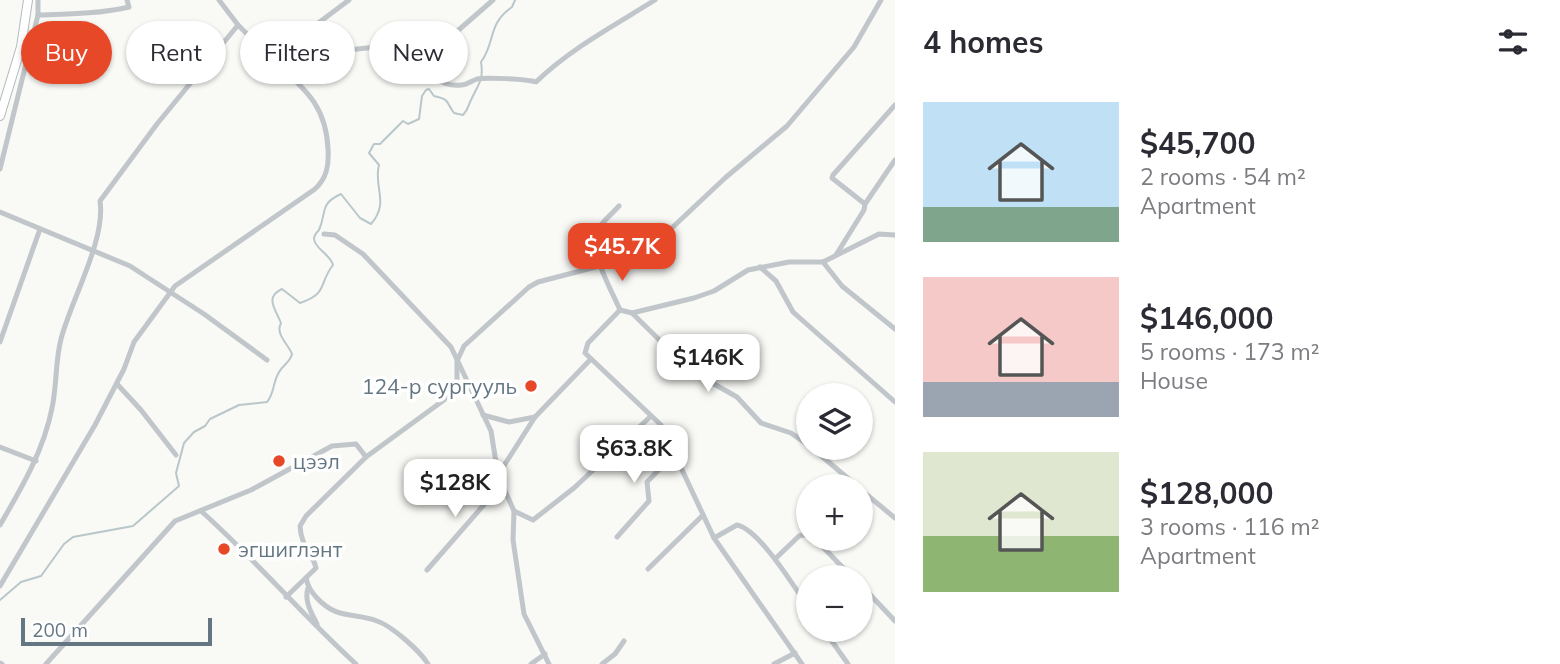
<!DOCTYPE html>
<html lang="en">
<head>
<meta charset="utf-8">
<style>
	:root { --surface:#fff; --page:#f7f7f7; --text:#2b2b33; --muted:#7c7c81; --accent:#e74828 }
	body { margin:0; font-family:Mulish,sans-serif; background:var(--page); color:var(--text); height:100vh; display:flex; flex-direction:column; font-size:26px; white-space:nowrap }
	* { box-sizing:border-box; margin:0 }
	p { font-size:23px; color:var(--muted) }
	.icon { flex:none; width:38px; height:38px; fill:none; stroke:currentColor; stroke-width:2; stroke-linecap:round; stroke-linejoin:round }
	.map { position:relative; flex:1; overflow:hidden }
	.panel { display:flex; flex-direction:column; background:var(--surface); width:665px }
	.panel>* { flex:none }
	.guide { position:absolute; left:21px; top:21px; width:665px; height:63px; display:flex; gap:14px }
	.buttons { position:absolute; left:796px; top:383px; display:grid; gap:14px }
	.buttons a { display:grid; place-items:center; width:77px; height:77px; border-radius:50%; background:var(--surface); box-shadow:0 2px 5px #0004; font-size:35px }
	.scale { position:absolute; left:21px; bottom:18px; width:191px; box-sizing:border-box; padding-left:7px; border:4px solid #637682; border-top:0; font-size:19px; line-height:24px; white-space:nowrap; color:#637682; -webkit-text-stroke:5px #fff; paint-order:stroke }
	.price { position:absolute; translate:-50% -60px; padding:0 16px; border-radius:14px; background:#fff; color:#222; font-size:23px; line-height:46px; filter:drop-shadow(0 2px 4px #0008) }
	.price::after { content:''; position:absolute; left:50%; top:42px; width:21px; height:16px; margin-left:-10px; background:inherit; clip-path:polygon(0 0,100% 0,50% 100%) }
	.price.on { background:var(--accent); color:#fff }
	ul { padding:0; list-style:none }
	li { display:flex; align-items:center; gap:21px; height:175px; padding:0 28px }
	li span { display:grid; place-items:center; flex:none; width:196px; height:140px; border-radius:0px; color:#555 }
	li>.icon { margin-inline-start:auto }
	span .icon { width:84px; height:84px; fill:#fffc; stroke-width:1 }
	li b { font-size:30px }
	h2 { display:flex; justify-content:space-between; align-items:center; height:84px; padding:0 28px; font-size:30px }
	.pill { padding:0 24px; border-radius:32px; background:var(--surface); box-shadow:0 2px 5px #0004; font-size:24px; line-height:63px }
	.pill.on { background:var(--accent); color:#fff }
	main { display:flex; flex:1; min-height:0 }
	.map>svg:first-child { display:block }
</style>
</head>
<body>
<main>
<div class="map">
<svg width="895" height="664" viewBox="0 0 895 664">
	<rect width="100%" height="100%" fill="#f9f9f6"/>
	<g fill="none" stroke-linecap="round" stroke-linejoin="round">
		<path stroke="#b9c7ca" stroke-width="2" d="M0 600 21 582 41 576 64 544 73 537 133 526 179 486 176 473 184 443 194 432 205 426 210 419 239 405 267 402C274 394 273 383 278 374 282 365 290 363 292 354 288 344 275 334 281 323 276 310 264 297 282 289L300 303C329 293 318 284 333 265 331 255 315 249 314 239 314 236 317 232 319 230 327 212 319 204 341 194L360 218 371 224C390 202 373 187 379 165L369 153 374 144H380L403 121 408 124 419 119 422 96 426 90 429 89 434 96C451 100 445 101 454 113L463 115C468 110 468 106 471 100 478 84 484 81 481 62 496 42 487 24 512 7L515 0"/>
		<g stroke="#b4babf" stroke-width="10">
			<polyline id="secondary" points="0,116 21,47 28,0"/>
		</g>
		<g stroke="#c1c6ca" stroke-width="5">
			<polyline points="219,0 238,25 268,55 305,33 349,0"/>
			<path d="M38 15C69 14 98 14 129 7L127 0"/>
			<polyline points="305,33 326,48 348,50 395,45 412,55 431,54 493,0"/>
			<path d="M412 55C425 70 439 88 461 85 467 85 471 81 477 79 485 77 527 79 536 82 570 49 615 25 655 0"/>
			<polyline points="0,169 38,15 38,0"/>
			<polyline points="865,204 832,178 833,175 895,105"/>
			<path d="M619 206C612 214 597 226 594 236 591 253 613 294 620 310"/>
			<polyline points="0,212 130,266 204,314 267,360"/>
			<polyline points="324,234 335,235 363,254 451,347 491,431 498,475 514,511 513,540 524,614 549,664"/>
			<polyline points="836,255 864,210 865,204 895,160"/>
			<polyline points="823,262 842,286 895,329"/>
			<polyline points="760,267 776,281 793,312 895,402"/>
			<polyline points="632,313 691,371 737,397 761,423 791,433 808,445"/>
			<polyline points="0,342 40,229"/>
			<polyline points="117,384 141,410 176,455"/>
			<polyline points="483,415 509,422 535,417 590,360"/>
			<polyline points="0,447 36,461"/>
			<polyline points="812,448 857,486"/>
			<polyline points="498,475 535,417"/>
			<polyline points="861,490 895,518"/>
			<path d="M201 511C255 559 302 615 356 664"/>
			<polyline points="514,511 533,520 574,488 651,416"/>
			<path d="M0 525C21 489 44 450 52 408 57 386 55 362 61 339 71 300 106 240 100 201L157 124 238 25"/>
			<polyline points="617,537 649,501 647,482 675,453"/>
			<path d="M714 538 737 525C759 529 795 588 808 607"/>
			<polyline points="815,539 853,578"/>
			<polyline points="775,559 799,536 808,534"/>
			<polyline points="648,569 703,515"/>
			<polyline points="427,570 502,484"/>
			<path d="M306 578C308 587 311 591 316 597 337 620 352 612 377 621 392 626 420 651 428 664"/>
			<polyline points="861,585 895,621"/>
			<path d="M0 586 95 425 124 369 134 342 175 286 315 189C327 178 329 165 328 149 326 101 300 86 268 55"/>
			<path d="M308 588C304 601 311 612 317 624"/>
			<path d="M286 597 316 568C312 551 301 547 300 526L306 516 366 457"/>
			<polyline points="824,630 848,664"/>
			<polyline points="0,663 2,664"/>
			<polyline points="46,664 175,521 251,490 332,446 356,444 366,457 444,400 457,382 457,361 464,346 529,287 538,282 615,262 642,252 658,241 725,178 787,126 854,47 881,0"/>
			<polyline points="531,664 545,654"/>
			<polyline points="602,664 615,654 624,641"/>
			<polyline points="774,664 795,653"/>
			<polyline points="802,664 714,538 661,425 585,353 588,343 620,310 632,313 694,298 714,291 748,270 789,262 823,262 879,234 895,235"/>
		</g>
		<use href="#secondary" stroke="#fff" stroke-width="8"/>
	</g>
	<g fill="#e74828" stroke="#fff" stroke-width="2.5">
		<circle cx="531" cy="386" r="7"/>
		<circle cx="279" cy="461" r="7"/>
		<circle cx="224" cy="549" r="7"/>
	</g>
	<g text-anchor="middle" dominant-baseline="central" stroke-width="7" stroke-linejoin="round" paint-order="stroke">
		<g font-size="21" fill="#637682" stroke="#fff" text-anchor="start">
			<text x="517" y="386" text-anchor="end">124-р сургууль</text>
			<text x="293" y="461">цээл</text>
			<text x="238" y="549">эгшиглэнт</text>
		</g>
	</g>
</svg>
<div class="buttons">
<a><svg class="icon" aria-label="layers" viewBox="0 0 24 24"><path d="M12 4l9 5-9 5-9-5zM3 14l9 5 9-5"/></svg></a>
<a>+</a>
<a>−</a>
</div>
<div class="scale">200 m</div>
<b class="price on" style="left:622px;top:283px">$45.7K</b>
<b class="price" style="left:708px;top:394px">$146K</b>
<b class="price" style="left:634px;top:485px">$63.8K</b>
<b class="price" style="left:455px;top:519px">$128K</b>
<div class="guide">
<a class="pill on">Buy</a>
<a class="pill">Rent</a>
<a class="pill">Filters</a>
<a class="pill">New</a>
</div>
</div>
<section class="panel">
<h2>4 homes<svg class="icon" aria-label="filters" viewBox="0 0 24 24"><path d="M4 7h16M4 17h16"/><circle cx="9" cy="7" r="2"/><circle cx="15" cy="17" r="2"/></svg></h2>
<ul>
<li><span style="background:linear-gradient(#bfe0f5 75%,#7fa58c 0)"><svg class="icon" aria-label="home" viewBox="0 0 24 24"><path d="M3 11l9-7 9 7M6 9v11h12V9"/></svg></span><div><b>$45,700</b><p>2 rooms · 54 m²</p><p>Apartment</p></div></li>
<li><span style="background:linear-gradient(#f6c9c9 75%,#9aa5b1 0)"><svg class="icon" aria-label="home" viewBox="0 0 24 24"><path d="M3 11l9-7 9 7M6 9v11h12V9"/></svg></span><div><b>$146,000</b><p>5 rooms · 173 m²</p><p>House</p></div></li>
<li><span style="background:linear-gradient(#dfe7d0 60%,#8fb573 0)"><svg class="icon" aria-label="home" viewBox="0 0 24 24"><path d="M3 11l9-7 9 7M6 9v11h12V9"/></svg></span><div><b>$128,000</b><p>3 rooms · 116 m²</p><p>Apartment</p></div></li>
</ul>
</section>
</main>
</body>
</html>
